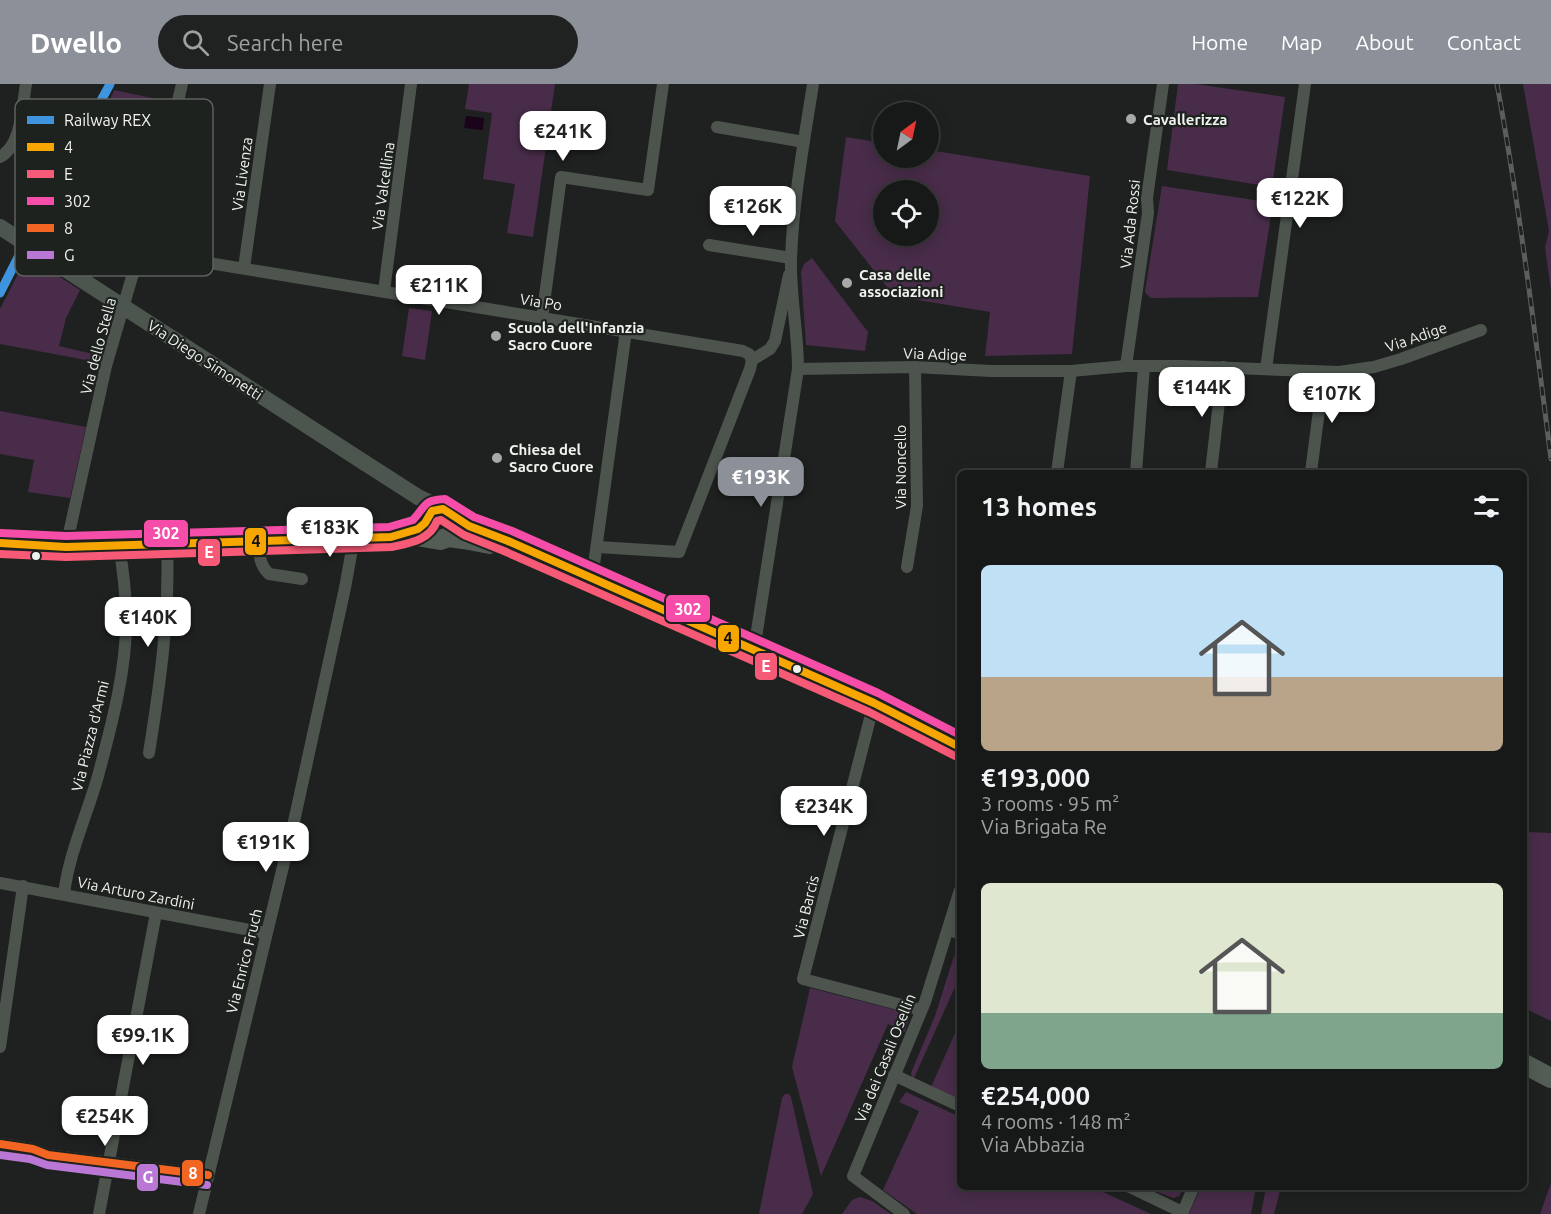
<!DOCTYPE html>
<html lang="en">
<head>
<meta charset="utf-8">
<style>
	:root { --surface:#171918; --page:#202221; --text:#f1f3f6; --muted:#9ea0a2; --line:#363837; --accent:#8c9099 }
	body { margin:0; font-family:Ubuntu,sans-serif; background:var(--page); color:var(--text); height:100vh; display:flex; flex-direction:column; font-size:22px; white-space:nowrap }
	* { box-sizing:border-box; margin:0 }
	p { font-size:20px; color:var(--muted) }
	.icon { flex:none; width:33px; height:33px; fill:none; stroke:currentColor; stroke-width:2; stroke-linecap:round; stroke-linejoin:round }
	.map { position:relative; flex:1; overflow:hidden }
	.details { position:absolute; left:957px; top:386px; width:570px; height:720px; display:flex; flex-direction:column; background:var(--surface); border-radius:9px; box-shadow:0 3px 15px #0003,0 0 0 2px var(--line) }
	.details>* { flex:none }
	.needle { width:39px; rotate:33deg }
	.buttons { position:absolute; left:873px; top:18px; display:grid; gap:12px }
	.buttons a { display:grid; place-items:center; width:66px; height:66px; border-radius:50%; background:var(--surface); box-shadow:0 3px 15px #0003,0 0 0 2px var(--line); font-size:30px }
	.price { position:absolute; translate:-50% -51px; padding:0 14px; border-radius:12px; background:#fff; color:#222; font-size:20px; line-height:39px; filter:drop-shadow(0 2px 3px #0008) }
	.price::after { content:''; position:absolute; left:50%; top:36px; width:18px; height:14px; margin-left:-9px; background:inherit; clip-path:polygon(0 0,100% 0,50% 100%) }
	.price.active { background:var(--accent); color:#fff }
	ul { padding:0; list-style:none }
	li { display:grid; align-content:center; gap:12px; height:318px; padding:0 24px }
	li span { display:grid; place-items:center; height:186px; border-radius:9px; color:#555 }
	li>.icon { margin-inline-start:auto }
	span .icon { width:108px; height:108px; fill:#fffc; stroke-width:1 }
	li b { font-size:26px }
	h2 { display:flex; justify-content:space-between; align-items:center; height:72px; padding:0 24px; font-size:26px }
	header { display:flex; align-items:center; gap:36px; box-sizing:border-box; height:84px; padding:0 30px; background:var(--accent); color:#fff }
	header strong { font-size:28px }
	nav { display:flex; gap:33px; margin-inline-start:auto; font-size:21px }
	.search { width:420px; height:54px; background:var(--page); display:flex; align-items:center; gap:15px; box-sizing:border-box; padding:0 21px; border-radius:33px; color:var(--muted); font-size:22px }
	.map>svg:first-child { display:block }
</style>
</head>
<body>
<header>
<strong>Dwello</strong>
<div class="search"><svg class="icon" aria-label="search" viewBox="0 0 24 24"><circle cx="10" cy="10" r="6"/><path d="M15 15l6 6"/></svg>Search here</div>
<nav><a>Home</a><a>Map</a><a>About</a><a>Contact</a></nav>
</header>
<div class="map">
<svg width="1551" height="1130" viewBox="0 0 1551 1130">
	<rect width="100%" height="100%" fill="#1f2120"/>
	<g fill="#482c49" fill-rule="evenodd">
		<polygon points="469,0 555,0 533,153 507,149 515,100 483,95 492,29 465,25"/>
		<polygon points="1178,0 1195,0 1285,13 1272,103 1167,86"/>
		<polygon points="1523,0 1551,0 1551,207 1545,163 1549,147"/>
		<polygon points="114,6 171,18 159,71 89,54"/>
		<path d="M846 53 883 59 884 74H928L929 66 1090 92 1072 270 985 272 990 228 894 212 835 137ZM884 106H928V152H884Z"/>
		<polygon points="1162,102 1273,119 1258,213 1151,214 1146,210 1145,207"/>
		<polygon points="27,172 80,206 66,234 59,262 106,273 102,279 0,260 0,225"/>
		<polygon points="812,174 868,248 865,267 806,261 801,188 804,180"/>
		<polygon points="409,224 432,227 425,276 402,272"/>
		<polygon points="0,327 86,343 70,414 28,408 34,376 0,370"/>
		<polygon points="1528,748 1551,749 1551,937 1524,924 1524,768"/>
		<polygon points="960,867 960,892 914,994 912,993 911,989 935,932 954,872"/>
		<polygon points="810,904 904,928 909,935 905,948 888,940 821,1092 792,983"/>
		<polygon points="960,938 960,1017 931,1003"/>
		<polygon points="906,1008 960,1033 960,1102 1092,1103 1151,1130 917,1130 883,1106 919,1027 899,1018"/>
		<polygon points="785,1010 789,1010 791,1013 813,1110 802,1130 759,1130 782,1014"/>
		<polygon points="1551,1099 1551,1130 1540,1130"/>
		<polygon points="1145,1103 1184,1103 1179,1112 1173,1114"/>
		<polygon points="1201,1103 1256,1103 1251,1130 1189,1130"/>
		<polygon points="1266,1103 1281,1103 1274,1130 1261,1130"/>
		<polygon points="860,1113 872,1117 891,1130 842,1130 852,1116"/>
	</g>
	<polygon fill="#1a031b" points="466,32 484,34 483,46 464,44"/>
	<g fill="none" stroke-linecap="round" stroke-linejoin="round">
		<g stroke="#4d544e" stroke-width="12">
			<polyline points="717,43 804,58"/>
			<path d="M0 73C22 61 22 23 26 0"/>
			<polyline points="709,161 791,174"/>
			<polyline points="142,168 743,267 749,270 752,276"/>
			<polyline points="244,184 270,0"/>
			<polyline points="384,207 411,0"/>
			<polyline points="542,234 561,93 648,106 663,0"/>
			<polyline points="752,276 770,265 775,257 789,191"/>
			<polyline points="1126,282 1148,129 1147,114 1163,0"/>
			<polyline points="798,285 915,283 991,287 1071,287 1126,282 1181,282 1339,288 1374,283 1401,275 1481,246"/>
			<polyline points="1266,285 1305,0"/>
			<polyline points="1057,388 1071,287"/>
			<polyline points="1136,388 1144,282"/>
			<polyline points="1211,388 1223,283"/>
			<polyline points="1311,388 1324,288"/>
			<path d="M260 458C259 471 259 480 269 490L302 495"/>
			<polyline points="66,463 106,282 136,179 142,168 182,0"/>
			<polyline points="598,463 679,468 750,285 752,276"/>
			<polyline points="907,483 917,422 915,283"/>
			<polyline points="592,495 626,247"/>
			<path d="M754 566 798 285C798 248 790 211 791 175 793 116 804 58 813 0"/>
			<polyline points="874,619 803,895 921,926"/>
			<path d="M149 669C160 600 170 530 167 460"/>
			<polyline points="0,799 266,849"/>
			<path d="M64 810C69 769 87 731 98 692 111 643 127 585 126 534 126 511 123 485 119 462"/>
			<polyline points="948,845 960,850"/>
			<polyline points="0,963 23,802"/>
			<polyline points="894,991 960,1022"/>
			<polyline points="0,1060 33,1065 48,1071 208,1091"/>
			<polyline points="1128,1102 1182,1128"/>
			<polyline points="99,1130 156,829"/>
			<polyline points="199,1130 295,733 345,504 354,454"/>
			<polyline points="904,1130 853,1092 925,918 960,806"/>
			<polyline points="1182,1130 1194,1102"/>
		</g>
		<polyline stroke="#4c564f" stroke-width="16" points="365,379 418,413 443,425"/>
		<g stroke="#535c55" stroke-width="20">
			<polyline points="391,453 414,447 422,442 432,427 443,425 469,442 508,457 874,619 960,663"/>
			<polyline points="0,459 66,463 417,452 440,456 449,453 463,455 490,460"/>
			<polyline points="1524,980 1551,994"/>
		</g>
		<g stroke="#5a5f5c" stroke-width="5">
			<path id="rail" d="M1497 0C1520 125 1535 250 1551 375"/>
		</g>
		<use href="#rail" stroke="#1e221f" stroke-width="3" stroke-dasharray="9" stroke-linecap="butt"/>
		<polyline stroke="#4c564f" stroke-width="16" points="0,143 365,379"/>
		<g stroke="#1e221f" stroke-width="12">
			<polyline id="bus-1" points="0,459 66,463 391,453 418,445 425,439 432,427 443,425 469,442 508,457 874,619 960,663"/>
		</g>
		<g stroke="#1e221f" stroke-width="12">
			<path id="bus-2" d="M0 470 66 473 392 463C410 459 430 456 437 437L441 436 464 451 504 467 869 628 955 672"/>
		</g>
		<g stroke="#1e221f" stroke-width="12">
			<path id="bus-3" d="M1 449 66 452 389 443 413 436C426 422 423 416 445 415L474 433 512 447 878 609 960 651"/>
		</g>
		<g stroke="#1e221f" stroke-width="12">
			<polyline id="bus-4" points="0,1060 33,1065 48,1071 208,1091"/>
		</g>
		<g stroke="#1e221f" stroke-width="12">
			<polyline id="bus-5" points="0,1071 30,1075 47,1081 207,1101"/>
		</g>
		<use href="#bus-1" stroke="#f7a600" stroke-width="8"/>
		<use href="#bus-2" stroke="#f75a77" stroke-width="8"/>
		<use href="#bus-3" stroke="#f54da8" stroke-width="8"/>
		<use href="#bus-4" stroke="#f26522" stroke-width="8"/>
		<use href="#bus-5" stroke="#ba77d6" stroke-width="8"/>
		<g stroke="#1e221f" stroke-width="14">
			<polyline id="rail-1" points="0,209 45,120 110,0"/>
		</g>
		<use href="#rail-1" stroke="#4094de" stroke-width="9"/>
	</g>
	<g fill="#a6a9a7" stroke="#1e221f" stroke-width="2">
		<circle cx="1131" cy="35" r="6"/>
		<circle cx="847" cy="199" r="6"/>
		<circle cx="496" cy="252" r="6"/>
		<circle cx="497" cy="374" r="6"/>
	</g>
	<g fill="#eff2ef" stroke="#1e221f" stroke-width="2">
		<circle cx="36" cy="472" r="5"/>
		<circle cx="797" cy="585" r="5"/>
	</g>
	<g text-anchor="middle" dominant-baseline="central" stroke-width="4.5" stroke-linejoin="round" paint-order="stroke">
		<g font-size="15" font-weight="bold" fill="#eff2ef" stroke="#1e221f" text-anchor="start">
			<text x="1143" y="35">Cavallerizza</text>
			<text x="859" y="190">Casa delle<tspan x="859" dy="17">associazioni</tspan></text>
			<text x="508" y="243">Scuola dell'Infanzia<tspan x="508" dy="17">Sacro Cuore</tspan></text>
			<text x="509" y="365">Chiesa del<tspan x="509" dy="17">Sacro Cuore</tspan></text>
		</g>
		<g font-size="15" fill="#eff2ef" stroke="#1e221f">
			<text transform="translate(242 90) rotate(-82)">Via Livenza</text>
			<text transform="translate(383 102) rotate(-82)">Via Valcellina</text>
			<text transform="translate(1130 140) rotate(-84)">Via Ada Rossi</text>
			<text transform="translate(541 218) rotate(9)">Via Po</text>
			<text transform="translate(1416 253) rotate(-19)">Via Adige</text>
			<text transform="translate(98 262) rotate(-75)">Via dello Stella</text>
			<text transform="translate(935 270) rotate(2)">Via Adige</text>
			<text transform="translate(205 276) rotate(33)">Via Diego Simonetti</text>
			<text transform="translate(900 383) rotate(-90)">Via Noncello</text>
			<text transform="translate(90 652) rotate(-76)">Via Piazza d'Armi</text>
			<text transform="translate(136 809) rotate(11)">Via Arturo Zardini</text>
			<text transform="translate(806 823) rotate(-76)">Via Barcis</text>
			<text transform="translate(244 877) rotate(-76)">Via Enrico Fruch</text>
			<text transform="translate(885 974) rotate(-68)">Via dei Casali Osellin</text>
		</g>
	</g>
	<rect x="15" y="15" width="198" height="177" rx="9" fill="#1e221f" stroke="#5d605d" stroke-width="1.5"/>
	<rect x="27" y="32" width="27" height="8" fill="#4094de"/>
	<rect x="27" y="59" width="27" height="8" fill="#f7a600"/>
	<rect x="27" y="86" width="27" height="8" fill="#f75a77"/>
	<rect x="27" y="113" width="27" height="8" fill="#f54da8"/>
	<rect x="27" y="140" width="27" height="8" fill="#f26522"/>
	<rect x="27" y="167" width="27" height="8" fill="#ba77d6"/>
	<g font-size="16" fill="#eff2ef">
		<text x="64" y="42">Railway REX</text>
		<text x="64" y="69">4</text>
		<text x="64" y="96">E</text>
		<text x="64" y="123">302</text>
		<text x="64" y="150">8</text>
		<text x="64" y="177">G</text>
	</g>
	<g stroke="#1e221f" stroke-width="2">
		<rect x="143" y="435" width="46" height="29" rx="6" fill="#f54da8"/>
		<rect x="244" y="443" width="23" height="29" rx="6" fill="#f7a600"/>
		<rect x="197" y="454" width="24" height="29" rx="6" fill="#f75a77"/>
		<rect x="665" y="510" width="46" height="29" rx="6" fill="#f54da8"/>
		<rect x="717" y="540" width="23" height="29" rx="6" fill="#f7a600"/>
		<rect x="754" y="568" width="24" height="29" rx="6" fill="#f75a77"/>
		<rect x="181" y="1075" width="23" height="28" rx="6" fill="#f26522"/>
		<rect x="136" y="1079" width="23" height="29" rx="6" fill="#ba77d6"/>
	</g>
	<g font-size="16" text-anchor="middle" font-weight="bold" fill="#fff">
		<text x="166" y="455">302</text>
		<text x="209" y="474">E</text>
		<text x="688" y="531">302</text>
		<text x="766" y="588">E</text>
		<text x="193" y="1095">8</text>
		<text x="148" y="1099">G</text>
	</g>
	<g font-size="16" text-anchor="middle" font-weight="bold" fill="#111">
		<text x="256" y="463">4</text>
		<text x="728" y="560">4</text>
	</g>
</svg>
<div class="buttons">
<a><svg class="needle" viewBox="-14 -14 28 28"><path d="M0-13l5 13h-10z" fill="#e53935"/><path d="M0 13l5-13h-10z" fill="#9ea0a2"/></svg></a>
<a><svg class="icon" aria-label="locate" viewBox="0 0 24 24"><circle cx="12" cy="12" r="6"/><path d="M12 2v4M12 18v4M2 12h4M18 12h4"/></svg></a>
</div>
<b class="price" style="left:563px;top:78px">€241K</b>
<b class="price" style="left:1300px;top:145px">€122K</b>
<b class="price" style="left:753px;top:153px">€126K</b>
<b class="price" style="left:439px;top:232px">€211K</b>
<b class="price" style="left:1202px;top:334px">€144K</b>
<b class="price" style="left:1332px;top:340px">€107K</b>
<b class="price active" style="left:761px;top:424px">€193K</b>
<b class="price" style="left:330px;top:474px">€183K</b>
<b class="price" style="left:148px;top:564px">€140K</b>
<b class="price" style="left:824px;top:753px">€234K</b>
<b class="price" style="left:266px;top:789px">€191K</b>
<b class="price" style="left:143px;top:982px">€99.1K</b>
<b class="price" style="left:105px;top:1063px">€254K</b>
<section class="details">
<h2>13 homes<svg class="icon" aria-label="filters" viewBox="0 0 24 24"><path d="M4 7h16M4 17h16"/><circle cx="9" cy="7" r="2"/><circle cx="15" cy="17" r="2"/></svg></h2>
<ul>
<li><span style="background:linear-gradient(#bfe0f5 60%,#b9a48a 0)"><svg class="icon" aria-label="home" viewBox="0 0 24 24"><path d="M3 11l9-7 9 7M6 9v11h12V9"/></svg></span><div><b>€193,000</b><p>3 rooms · 95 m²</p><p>Via Brigata Re</p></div></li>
<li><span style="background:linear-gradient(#dfe7d0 70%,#7fa58c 0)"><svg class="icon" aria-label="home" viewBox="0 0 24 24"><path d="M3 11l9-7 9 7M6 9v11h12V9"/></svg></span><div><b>€254,000</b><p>4 rooms · 148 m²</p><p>Via Abbazia</p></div></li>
</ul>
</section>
</div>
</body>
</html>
